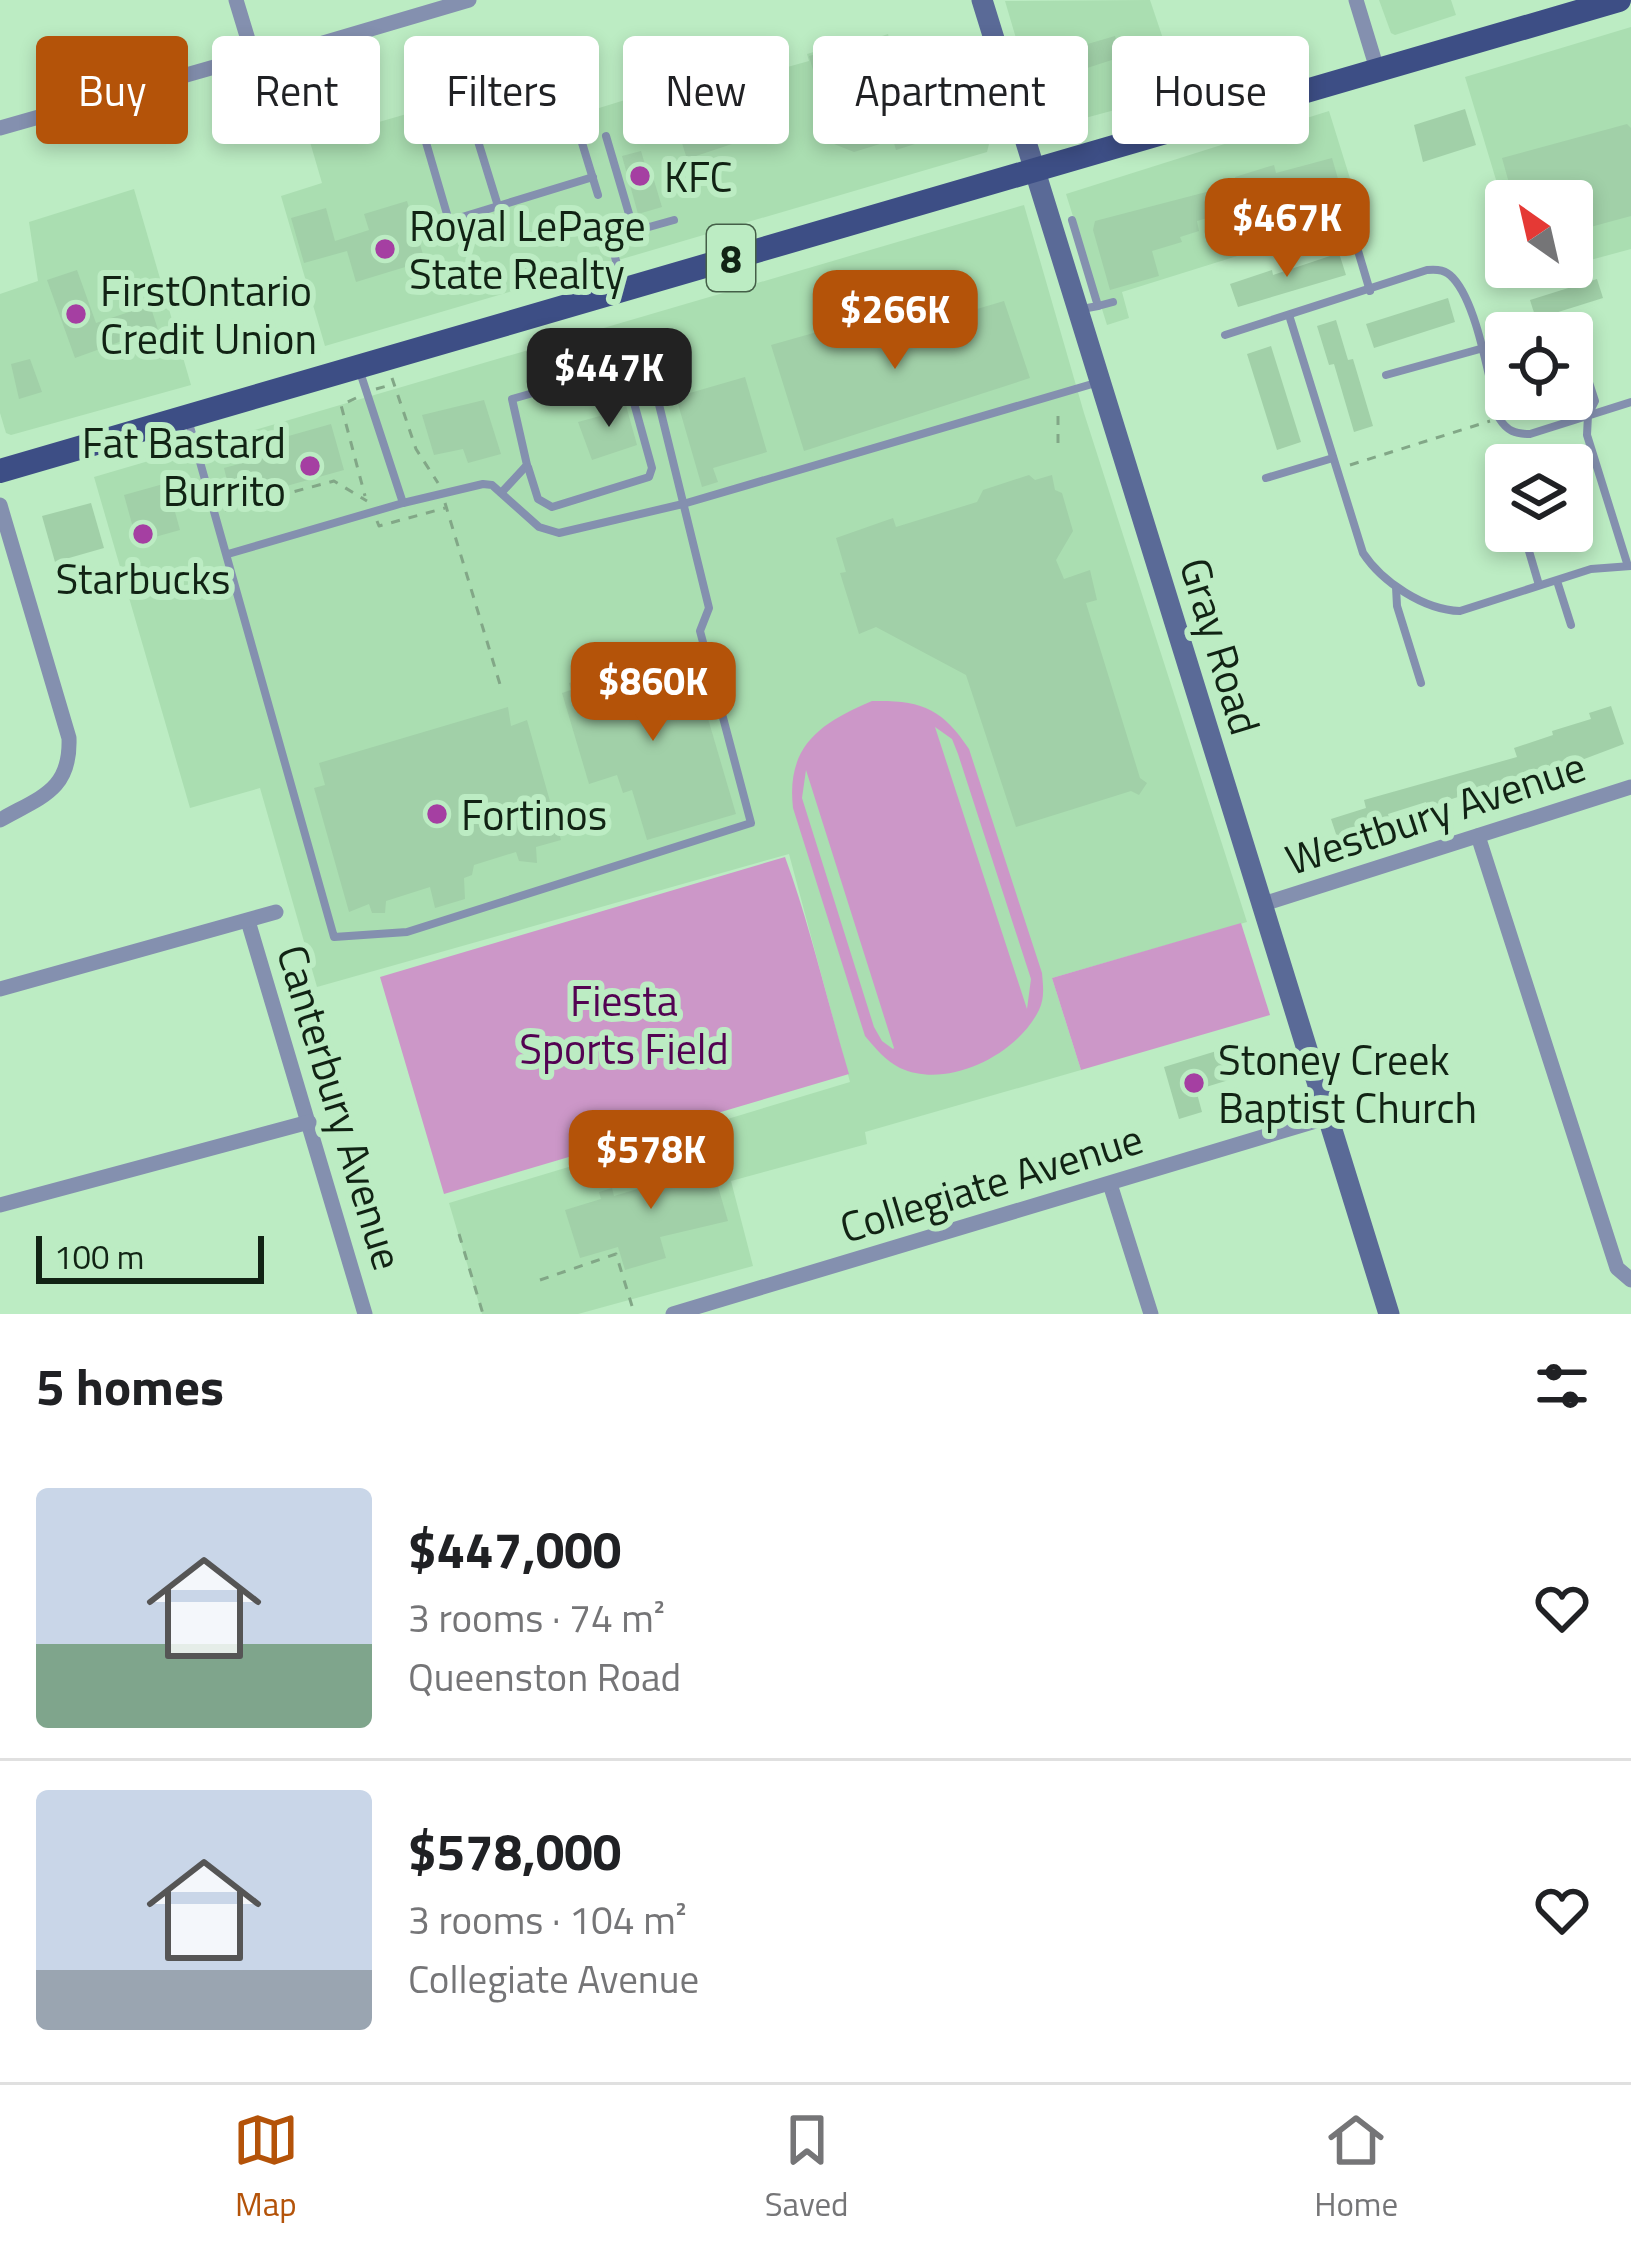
<!DOCTYPE html>
<html lang="en">
<head>
<meta charset="utf-8">
<style>
	:root { --surface:#fff; --page:#f6f6f6; --text:#202124; --muted:#757577; --line:#e0e0e0; --accent:#b45309 }
	body { margin:0; font-family:"Titillium Web",sans-serif; background:var(--page); color:var(--text); height:100vh; display:flex; flex-direction:column; font-size:45px; white-space:nowrap }
	* { box-sizing:border-box; margin:0 }
	p { font-size:39px; color:var(--muted) }
	.icon { flex:none; width:66px; height:66px; fill:none; stroke:currentColor; stroke-width:2; stroke-linecap:round; stroke-linejoin:round }
	.map { position:relative; height:1314px; overflow:hidden }
	.sheet { display:flex; flex-direction:column; background:var(--surface); flex:1 }
	.sheet>* { flex:none }
	.hud { position:absolute; left:36px; top:36px; width:1560px; height:108px; display:flex; gap:24px }
	.needle { width:78px; rotate:326deg }
	.tools { position:absolute; left:1485px; top:180px; display:grid; gap:24px }
	.tools a { display:grid; place-items:center; width:108px; height:108px; border-radius:12px; background:var(--surface); box-shadow:0 6px 18px #0003; font-size:60px }
	.scale { position:absolute; left:36px; bottom:30px; width:228px; box-sizing:border-box; padding-left:12px; border:6px solid #112314; border-top:0; font-size:33px; line-height:42px; white-space:nowrap; color:#112314; -webkit-text-stroke:9px #bcecc3; paint-order:stroke }
	.price { position:absolute; translate:-50% -102px; padding:0 27px; border-radius:24px; background:var(--accent); color:#fff; font-size:39px; line-height:78px; filter:drop-shadow(0 3px 6px #0008) }
	.price::after { content:''; position:absolute; left:50%; top:72px; width:36px; height:27px; margin-left:-18px; background:inherit; clip-path:polygon(0 0,100% 0,50% 100%) }
	.price.selected { background:#222; color:#fff }
	ul { padding:0; list-style:none }
	li { display:flex; align-items:center; gap:36px; height:300px; padding:0 36px }
	li+li { border-top:3px solid var(--line) }
	li span { display:grid; place-items:center; flex:none; width:336px; height:240px; border-radius:12px; color:#555 }
	li>.icon { margin-inline-start:auto }
	span .icon { width:144px; height:144px; fill:#fffc; stroke-width:1 }
	li b { font-size:51px }
	h2 { display:flex; justify-content:space-between; align-items:center; height:144px; padding:0 36px; font-size:51px }
	.chip { padding:0 42px; border-radius:12px; background:var(--surface); box-shadow:0 6px 18px #0003; font-size:42px; line-height:108px }
	.chip.selected { background:var(--accent); color:#fff }
	.dock { display:flex; justify-content:space-around; align-items:center; height:168px; border-top:3px solid var(--line); background:var(--surface); font-size:33px; color:var(--muted) }
	.dock a { display:grid; justify-items:center; gap:6px }
	.dock .selected { color:var(--accent) }
	.map>svg:first-child { display:block }
</style>
</head>
<body>
<div class="map">
<svg width="1631" height="1314" viewBox="0 0 1631 1314">
	<rect width="100%" height="100%" fill="#bcecc3"/>
	<g fill="#aadeb1">
		<polygon points="1150,0 1181,92 1052,127 1041,123 1005,1"/>
		<polygon points="1379,0 1451,0 1456,15 1395,35 1391,33"/>
		<polygon points="1631,27 1631,249 1572,265 1572,201 1506,201 1506,213 1465,77"/>
		<polygon points="888,34 897,68 971,45 994,124 987,152 325,346 281,196 322,183 310,142 558,70 570,117 667,87 669,95 766,73 809,61 807,54 847,42 849,47"/>
		<polygon points="1329,111 1362,217 1122,292 1129,318 1107,325 1066,194"/>
		<polygon points="134,189 191,385 11,435 6,433 0,413 0,294 38,281 29,222"/>
		<polygon points="1024,205 1084,413 1247,922 1052,978 1081,1070 865,1132 867,1144 731,1181 753,1266 578,1314 482,1314 449,1203 850,1082 789,854 317,987 260,788 190,808 94,477"/>
	</g>
	<g fill="#cc97c8" fill-rule="evenodd">
		<path d="M872 701C921 700 942 708 969 749L1042 973C1043 985 1045 998 1039 1010 1017 1055 947 1090 900 1068 886 1061 875 1048 865 1036L793 808C786 746 820 723 872 701ZM935 727 952 739 958 754 1031 979 1027 1009ZM806 770 894 1048 893 1049 882 1041 874 1027 802 798Z"/>
		<path d="M785 857C811 928 827 1001 849 1074L444 1194 380 977Z"/>
		<polygon points="1241,923 1270,1015 1081,1070 1052,978"/>
	</g>
	<g fill="#a1d0a8">
		<polygon points="1115,36 1121,57 1081,70 1074,48"/>
		<polygon points="845,46 870,126 895,119 884,79 896,76 901,93 951,78 963,116 912,132 915,144 896,150 893,140 854,152 834,144 809,56"/>
		<polygon points="732,82 733,87 742,90 737,100 740,112 727,117 735,143 687,159 668,99"/>
		<polygon points="1465,109 1476,145 1423,162 1414,125"/>
		<polygon points="1627,124 1631,128 1631,216 1572,232 1572,201 1514,201 1502,158"/>
		<polygon points="641,151 646,168 650,167 662,207 638,214 622,156"/>
		<polygon points="1332,158 1343,196 1302,207 1298,192 1197,221 1199,231 1180,237 1182,242 1152,251 1159,276 1110,290 1093,230 1095,221 1237,184 1235,177 1274,165 1276,173"/>
		<polygon points="407,201 425,261 356,282 347,251 304,263 291,218 326,208 335,241 369,230 364,214"/>
		<polygon points="1339,253 1346,275 1238,307 1230,284 1272,270 1273,275"/>
		<polygon points="77,270 96,323 150,305 162,342 127,354 122,341 75,358 47,280"/>
		<polygon points="1597,279 1603,298 1536,319 1530,300"/>
		<polygon points="1448,298 1455,322 1374,348 1366,324"/>
		<polygon points="1004,301 1030,378 804,451 771,345 856,321 862,343"/>
		<polygon points="1336,320 1348,360 1353,359 1373,426 1354,432 1334,364 1329,365 1317,326"/>
		<polygon points="1271,346 1301,442 1277,450 1247,354"/>
		<polygon points="30,359 42,392 19,399 11,364"/>
		<polygon points="745,377 767,452 713,468 718,482 702,487 676,397"/>
		<polygon points="624,398 637,445 592,460 578,422 600,416 596,406"/>
		<polygon points="484,400 501,454 468,463 463,449 434,455 422,415"/>
		<polygon points="331,424 344,470 232,501 224,468 239,464 235,451"/>
		<polygon points="1029,475 1035,480 1052,475 1055,490 1062,493 1073,531 1056,560 1064,579 1090,570 1097,600 1086,603 1140,778 1147,783 1139,795 1131,791 1016,827 966,675 876,627 859,634 840,573 846,572 836,538 893,518 896,527 977,502 983,490"/>
		<polygon points="167,483 180,530 137,542 124,495"/>
		<polygon points="91,503 104,548 55,562 42,516"/>
		<polygon points="689,654 736,814 647,840 632,790 623,793 617,775 589,784 562,693 571,690 569,683 596,675 598,682 632,672 630,667"/>
		<polygon points="1611,706 1624,744 1563,767 1523,776 1427,807 1426,802 1388,814 1390,821 1337,837 1331,819 1366,808 1364,800 1517,757 1514,748 1553,735 1552,731 1591,719 1589,713"/>
		<polygon points="508,707 511,726 527,720 561,840 536,847 537,863 519,861 516,852 474,865 472,875 464,878 465,899 435,908 430,887 386,901 385,913 372,913 369,904 349,912 314,788 325,785 319,763"/>
		<polygon points="1233,1046 1238,1047 1242,1076 1196,1090 1202,1112 1179,1119 1164,1067"/>
		<polygon points="685,1140 687,1148 705,1142 728,1221 660,1237 666,1258 625,1270 618,1247 580,1258 565,1210 601,1199 599,1192 612,1188 614,1196 681,1176 672,1143"/>
	</g>
	<g fill="none" stroke-linecap="round" stroke-linejoin="round">
		<g stroke="#82a787" stroke-width="3" stroke-dasharray="9 9" stroke-linecap="butt">
			<polyline points="1054,137 1076,77"/>
			<polyline points="392,378 416,449 438,483"/>
			<polyline points="376,389 394,384"/>
			<polyline points="356,398 341,405 365,496"/>
			<polyline points="1058,443 1058,407"/>
			<polyline points="1350,465 1490,421"/>
			<polyline points="445,503 502,691"/>
			<polyline points="225,510 334,481 367,501"/>
			<polyline points="377,521 379,526 445,508"/>
			<polyline points="459,1234 483,1314"/>
			<polyline points="540,1280 616,1254 632,1306"/>
		</g>
		<g stroke="#8490af" stroke-width="8">
			<polyline points="538,105 425,139 449,221 593,177"/>
			<polyline points="473,125 498,206"/>
			<polyline points="579,133 598,195"/>
			<polyline points="606,136 632,224 649,227 674,220"/>
			<polyline points="1072,220 1098,306 1082,309"/>
			<polyline points="1350,224 1370,291"/>
			<polyline points="610,240 624,288"/>
			<polyline points="1098,306 1113,302"/>
			<path d="M1289 315 1363 553C1382 582 1424 610 1460 611L1591 569 1631 566"/>
			<polyline points="1572,330 1595,401 1588,415 1587,435 1627,563"/>
			<path d="M1225 335 1427 270C1438 269 1446 270 1453 278 1478 305 1489 382 1499 418 1507 431 1515 434 1530 434L1631 402"/>
			<polyline points="359,369 403,503 483,484 492,485 539,527 559,533 683,504 1099,382"/>
			<polyline points="1386,375 1480,349"/>
			<polyline points="189,423 334,937 407,932 751,823 700,631 709,608 652,376 639,363 512,399 527,465 502,492"/>
			<polyline points="528,467 538,499 552,507 649,477 652,468 624,367"/>
			<polyline points="1266,478 1333,458"/>
			<polyline points="1523,531 1539,585"/>
			<polyline points="228,554 403,503"/>
			<polyline points="1557,581 1571,625"/>
			<polyline points="1396,587 1397,606 1421,683"/>
		</g>
		<g stroke="#8490af" stroke-width="15">
			<polyline points="236,0 253,56"/>
			<polyline points="1356,0 1377,69"/>
			<polyline points="0,128 253,56 296,51 469,0"/>
			<path d="M0 505 69 738C71 791 40 797 0 820"/>
			<polyline points="1478,836 1617,1268 1631,1280"/>
			<polyline points="1260,905 1631,787"/>
			<polyline points="248,921 365,1314"/>
			<polyline points="0,989 276,912"/>
			<polyline points="1110,1184 1151,1314"/>
			<polyline points="0,1205 309,1122"/>
			<polyline points="673,1314 1329,1117"/>
		</g>
		<polyline stroke="#5a6a97" stroke-width="21" points="982,0 1389,1314"/>
		<polyline stroke="#3d4e85" stroke-width="24" points="0,471 1619,0"/>
	</g>
	<g fill="#a53fa2" stroke="#bcecc3" stroke-width="4.5">
		<circle cx="640" cy="176" r="12"/>
		<circle cx="385" cy="249" r="12"/>
		<circle cx="76" cy="314" r="12"/>
		<circle cx="310" cy="466" r="12"/>
		<circle cx="143" cy="534" r="12"/>
		<circle cx="437" cy="814" r="12"/>
		<circle cx="1194" cy="1083" r="12"/>
	</g>
	<g text-anchor="middle" dominant-baseline="central" stroke-width="12" stroke-linejoin="round" paint-order="stroke">
		<rect fill="#bcecc3" stroke="#445f48" stroke-width="3" x="707" y="225" width="48" height="66" rx="9"/>
		<g font-size="39" font-weight="bold" fill="#112314">
			<text x="731" y="258">8</text>
		</g>
		<g font-size="42" fill="#112314" stroke="#bcecc3" text-anchor="start">
			<text x="664" y="176">KFC</text>
			<text x="409" y="225">Royal LePage<tspan x="409" dy="48">State Realty</tspan></text>
			<text x="100" y="290">FirstOntario<tspan x="100" dy="48">Credit Union</tspan></text>
			<text x="286" y="442" text-anchor="end">Fat Bastard<tspan x="286" dy="48">Burrito</tspan></text>
			<text x="143" y="578" text-anchor="middle">Starbucks</text>
			<text x="461" y="814">Fortinos</text>
			<text x="1218" y="1059">Stoney Creek<tspan x="1218" dy="48">Baptist Church</tspan></text>
		</g>
		<g font-size="42" fill="#112314" stroke="#bcecc3">
			<text transform="translate(1221 646) rotate(73)">Gray Road</text>
			<text transform="translate(1435 812) rotate(-18)">Westbury Avenue</text>
			<text transform="translate(341 1107) rotate(73)">Canterbury Avenue</text>
			<text transform="translate(991 1182) rotate(-17)">Collegiate Avenue</text>
		</g>
		<g font-size="42" fill="#530352" stroke="#bcecc3">
			<text x="624" y="1000">Fiesta<tspan x="624" dy="48">Sports Field</tspan></text>
		</g>
	</g>
</svg>
<div class="tools">
<a><svg class="needle" viewBox="-14 -14 28 28"><path d="M0-13l5 13h-10z" fill="#e53935"/><path d="M0 13l5-13h-10z" fill="#757577"/></svg></a>
<a><svg class="icon" aria-label="locate" viewBox="0 0 24 24"><circle cx="12" cy="12" r="6"/><path d="M12 2v4M12 18v4M2 12h4M18 12h4"/></svg></a>
<a><svg class="icon" aria-label="layers" viewBox="0 0 24 24"><path d="M12 4l9 5-9 5-9-5zM3 14l9 5 9-5"/></svg></a>
</div>
<div class="scale">100 m</div>
<b class="price" style="left:1287px;top:280px">$467K</b>
<b class="price" style="left:895px;top:372px">$266K</b>
<b class="price selected" style="left:609px;top:430px">$447K</b>
<b class="price" style="left:653px;top:744px">$860K</b>
<b class="price" style="left:651px;top:1212px">$578K</b>
<div class="hud">
<a class="chip selected">Buy</a>
<a class="chip">Rent</a>
<a class="chip">Filters</a>
<a class="chip">New</a>
<a class="chip">Apartment</a>
<a class="chip">House</a>
</div>
</div>
<section class="sheet">
<h2>5 homes<svg class="icon" aria-label="filters" viewBox="0 0 24 24"><path d="M4 7h16M4 17h16"/><circle cx="9" cy="7" r="2"/><circle cx="15" cy="17" r="2"/></svg></h2>
<ul>
<li><span style="background:linear-gradient(#c9d6e8 65%,#7fa58c 0)"><svg class="icon" aria-label="home" viewBox="0 0 24 24"><path d="M3 11l9-7 9 7M6 9v11h12V9"/></svg></span><div><b>$447,000</b><p>3 rooms · 74 m²</p><p>Queenston Road</p></div><svg class="icon" aria-label="heart" viewBox="0 0 24 24"><path d="M12 20l-8-8c-3-5 5-10 8-4 3-6 11-1 8 4z"/></svg></li>
<li><span style="background:linear-gradient(#c9d6e8 75%,#9aa5b1 0)"><svg class="icon" aria-label="home" viewBox="0 0 24 24"><path d="M3 11l9-7 9 7M6 9v11h12V9"/></svg></span><div><b>$578,000</b><p>3 rooms · 104 m²</p><p>Collegiate Avenue</p></div><svg class="icon" aria-label="heart" viewBox="0 0 24 24"><path d="M12 20l-8-8c-3-5 5-10 8-4 3-6 11-1 8 4z"/></svg></li>
</ul>
</section>
<nav class="dock">
<a class="selected"><svg class="icon" aria-label="map" viewBox="0 0 24 24"><path d="M3 6l6-2 6 2 6-2v14l-6 2-6-2-6 2zM9 4v14M15 6v14"/></svg>Map</a>
<a><svg class="icon" aria-label="saved" viewBox="0 0 24 24"><path d="M7 4h10v16l-5-4-5 4z"/></svg>Saved</a>
<a><svg class="icon" aria-label="home" viewBox="0 0 24 24"><path d="M3 11l9-7 9 7M6 9v11h12V9"/></svg>Home</a>
</nav>
</body>
</html>
